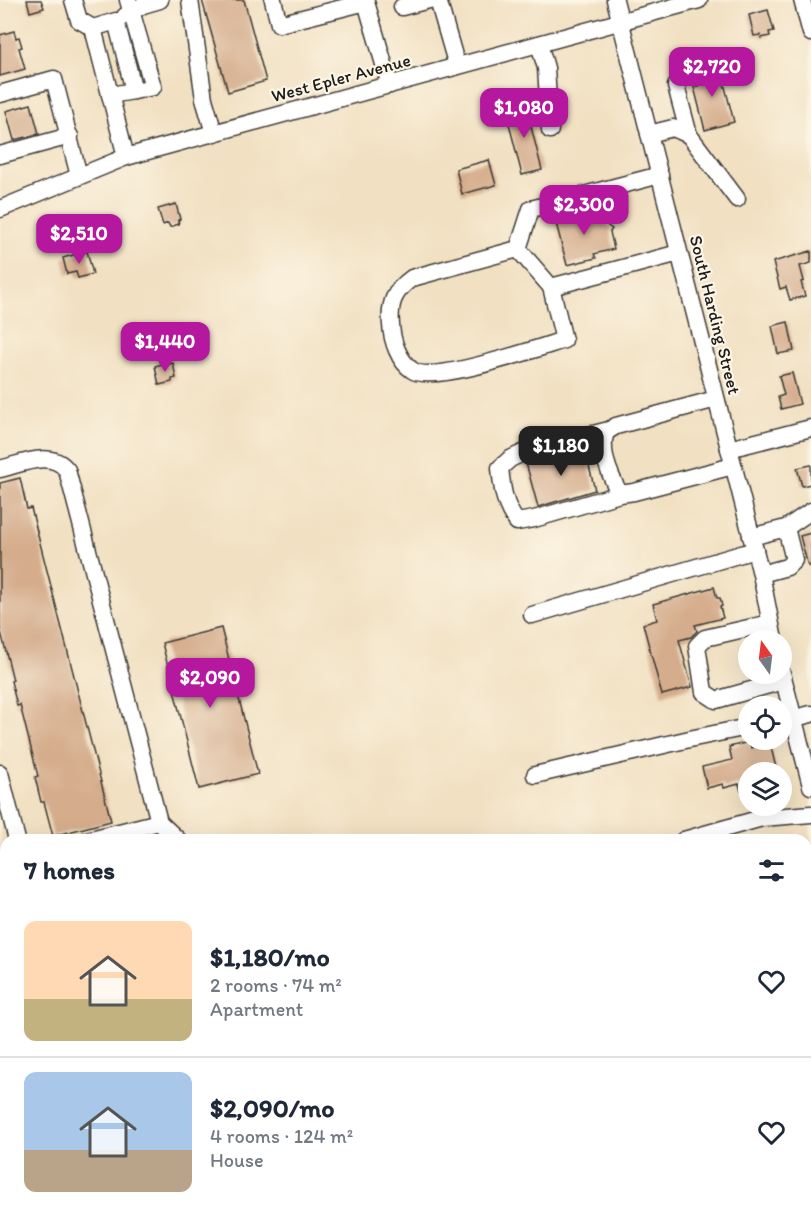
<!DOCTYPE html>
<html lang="en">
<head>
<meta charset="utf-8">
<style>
	:root { --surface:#fff; --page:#f2f2f3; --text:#1f2937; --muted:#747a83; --line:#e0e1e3; --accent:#b5179e }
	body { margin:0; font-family:Itim,sans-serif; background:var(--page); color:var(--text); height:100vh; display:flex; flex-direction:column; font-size:22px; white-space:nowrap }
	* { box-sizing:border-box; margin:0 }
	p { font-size:20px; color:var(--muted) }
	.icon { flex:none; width:33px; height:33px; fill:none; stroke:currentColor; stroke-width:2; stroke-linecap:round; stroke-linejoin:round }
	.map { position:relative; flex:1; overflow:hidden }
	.drawer { position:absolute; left:0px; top:834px; width:812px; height:384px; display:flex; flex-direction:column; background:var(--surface); border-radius:18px 18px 0 0; box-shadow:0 6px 24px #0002 }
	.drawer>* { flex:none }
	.needle { width:39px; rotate:346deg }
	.controls { position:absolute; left:738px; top:630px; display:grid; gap:12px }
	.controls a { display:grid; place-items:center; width:54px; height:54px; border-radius:50%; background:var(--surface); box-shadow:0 6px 24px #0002; font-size:30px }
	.price { position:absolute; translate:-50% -51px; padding:0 14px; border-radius:12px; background:var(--accent); color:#fff; font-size:20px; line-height:39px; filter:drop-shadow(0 2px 3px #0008) }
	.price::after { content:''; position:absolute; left:50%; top:36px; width:18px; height:14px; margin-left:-9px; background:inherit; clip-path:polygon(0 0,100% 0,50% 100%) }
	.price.selected { background:#222; color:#fff }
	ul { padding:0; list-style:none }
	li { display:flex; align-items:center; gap:18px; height:150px; padding:0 24px }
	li+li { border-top:2px solid var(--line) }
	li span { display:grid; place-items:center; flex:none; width:168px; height:120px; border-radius:12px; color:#555 }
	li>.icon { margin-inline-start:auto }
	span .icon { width:72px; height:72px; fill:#fffc; stroke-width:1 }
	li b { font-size:26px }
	h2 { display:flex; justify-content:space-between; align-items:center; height:72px; padding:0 24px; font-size:26px }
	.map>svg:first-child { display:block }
</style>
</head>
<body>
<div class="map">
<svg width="811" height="1218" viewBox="0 0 811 1218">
	<rect width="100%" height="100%" fill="#fcf5e5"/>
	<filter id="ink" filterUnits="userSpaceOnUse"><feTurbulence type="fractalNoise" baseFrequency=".0167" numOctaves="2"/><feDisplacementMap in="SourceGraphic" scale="12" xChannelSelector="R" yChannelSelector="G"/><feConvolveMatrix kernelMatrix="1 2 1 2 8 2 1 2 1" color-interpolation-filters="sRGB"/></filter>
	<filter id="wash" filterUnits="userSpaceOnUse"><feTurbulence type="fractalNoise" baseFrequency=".008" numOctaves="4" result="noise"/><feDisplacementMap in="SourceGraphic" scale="24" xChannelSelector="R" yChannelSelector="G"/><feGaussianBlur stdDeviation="1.35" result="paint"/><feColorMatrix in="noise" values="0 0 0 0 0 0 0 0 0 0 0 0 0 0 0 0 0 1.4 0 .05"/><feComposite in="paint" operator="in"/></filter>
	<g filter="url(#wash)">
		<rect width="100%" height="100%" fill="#f1e0c1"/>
		<g id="blocks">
			<g fill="#d5ad8d">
				<polygon points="27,0 41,0 44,8 30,12"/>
				<polygon points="202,0 244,0 266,81 228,92"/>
				<polygon points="768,10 774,31 769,32 770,36 761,38 760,35 754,36 749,15"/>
				<polygon points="14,31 16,38 19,37 22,47 19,48 25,69 0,76 0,35"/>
				<polygon points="716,64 720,80 723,79 734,122 705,130 694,87 698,86 694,70"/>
				<polygon points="525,103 542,170 522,175 505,108"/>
				<polygon points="31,104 39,134 14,140 6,111"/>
				<polygon points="489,160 496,185 462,194 456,169"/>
				<polygon points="176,204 180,219 178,220 179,224 170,227 168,223 163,225 158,209"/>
				<polygon points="604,210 608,226 612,229 610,232 614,249 594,254 596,258 567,265 555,219 584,211 585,215"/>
				<polygon points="87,251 93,274 78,278 76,272 67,274 63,258"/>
				<polygon points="811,251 811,263 800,266 804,281 801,282 805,296 790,300 786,287 780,289 773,262"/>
				<polygon points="788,322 794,351 778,354 772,326"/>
				<polygon points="166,363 167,365 173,363 176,378 172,379 172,382 159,385 155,366"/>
				<polygon points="792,373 800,404 781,409 778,397 784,395 779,376"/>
				<polygon points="584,447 595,490 538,507 526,463"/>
				<polygon points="811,465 811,484 802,486 797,468"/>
				<polygon points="20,478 27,509 31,508 111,821 53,836 44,802 41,802 35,777 38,776 20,705 17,706 11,681 13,680 0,628 0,483"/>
				<polygon points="811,533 811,566 808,566 800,536"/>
				<polygon points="714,587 717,598 720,598 722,606 720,607 723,618 695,625 697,631 691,637 679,640 692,687 662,695 643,624 657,620 653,604"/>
				<polygon points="221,628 258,774 199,789 162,643"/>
				<polygon points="749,742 751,748 770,743 777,772 748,772 748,789 741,791 739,784 724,788 723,784 707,788 702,767 732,760 729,747"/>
			</g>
		</g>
	</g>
	<g filter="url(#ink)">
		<use href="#blocks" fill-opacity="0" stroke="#3c3935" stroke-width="1.5"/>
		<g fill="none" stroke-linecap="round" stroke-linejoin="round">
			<g stroke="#3c3935" stroke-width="19">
				<g id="minor">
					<polyline points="73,0 79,20 93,28 126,157"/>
					<polyline points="128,0 153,87 134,91"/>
					<polyline points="190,0 204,99 214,133"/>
					<polyline points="273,0 279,24 366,2 390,85"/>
					<polyline points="438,0 457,66"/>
					<polyline points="615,0 761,574 774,640"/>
					<polyline points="802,0 811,33"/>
					<polyline points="402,7 429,0"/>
					<polyline points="125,16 143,5 160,0"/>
					<polyline points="93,28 116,21 134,91 110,95"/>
					<polyline points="539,44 546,68 550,130"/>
					<polyline points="676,86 689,135"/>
					<polyline points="0,94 54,79 79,176"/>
					<polyline points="649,134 673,128 689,135 737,199"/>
					<polyline points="0,155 70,136"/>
					<path d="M660 175 531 209 518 249 412 278C394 291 389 303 391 325 392 341 399 361 412 370 432 385 538 348 564 340L551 287 679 253"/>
					<polyline points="0,209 126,157 699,0"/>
					<polyline points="518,249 551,287"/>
					<path d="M716 399 616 426 606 432C599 451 610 476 620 494L634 492 733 466"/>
					<path d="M609 430 529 450 510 459 500 468C502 487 504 506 517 522L534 519 620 494"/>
					<polyline points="729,449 811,428"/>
					<path d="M0 469C21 464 52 449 67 470L159 822 87 840"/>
					<polyline points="786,528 811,511"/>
					<polyline points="751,537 786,528 794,560 787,567 761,574"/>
					<polyline points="532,615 755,550"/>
					<polyline points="770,623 705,638 697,646 704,692 716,700 783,681"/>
					<polyline points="782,673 811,786"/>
					<polyline points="783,721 811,714"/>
					<polyline points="0,773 17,840"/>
					<polyline points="535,775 694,738 748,727"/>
					<polyline points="159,822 178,840"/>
					<polyline points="684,840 762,818 811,814"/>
					<polyline points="806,880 811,879"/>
					<polyline points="0,892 6,891"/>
					<polyline points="806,945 811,944"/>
					<polyline points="806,1097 811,1096"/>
					<polyline points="112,1212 113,1218"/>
					<polyline points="224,1212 226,1218"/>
					<polyline points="437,1212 437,1218"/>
					<polyline points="556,1212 558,1218"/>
					<polyline points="64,1218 86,1212"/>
				</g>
			</g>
			<use href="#minor" stroke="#fff" stroke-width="16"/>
		</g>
	</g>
	<g text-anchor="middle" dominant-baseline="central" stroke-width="4.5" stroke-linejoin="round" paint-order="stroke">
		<g font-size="18" fill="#1c1c1c" stroke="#fcf5e5">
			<text transform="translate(341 78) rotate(-15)">West Epler Avenue</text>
			<text transform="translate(715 315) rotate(76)">South Harding Street</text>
		</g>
	</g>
</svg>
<div class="controls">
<a><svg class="needle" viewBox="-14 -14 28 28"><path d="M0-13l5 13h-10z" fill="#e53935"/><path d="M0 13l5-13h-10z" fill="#747a83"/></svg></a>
<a><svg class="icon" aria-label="locate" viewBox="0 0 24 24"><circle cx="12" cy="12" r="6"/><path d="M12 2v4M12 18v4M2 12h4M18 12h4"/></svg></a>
<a><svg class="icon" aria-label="layers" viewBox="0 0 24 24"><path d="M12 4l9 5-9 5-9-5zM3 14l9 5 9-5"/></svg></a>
</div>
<b class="price" style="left:712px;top:98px">$2,720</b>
<b class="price" style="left:524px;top:139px">$1,080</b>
<b class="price" style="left:584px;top:236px">$2,300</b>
<b class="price" style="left:79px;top:265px">$2,510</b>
<b class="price" style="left:165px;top:373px">$1,440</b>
<b class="price selected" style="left:561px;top:477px">$1,180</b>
<b class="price" style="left:210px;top:709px">$2,090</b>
<section class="drawer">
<h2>7 homes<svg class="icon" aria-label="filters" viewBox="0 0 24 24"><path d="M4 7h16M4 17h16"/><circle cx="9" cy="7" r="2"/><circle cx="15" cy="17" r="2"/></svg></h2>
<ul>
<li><span style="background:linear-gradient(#ffd9b3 65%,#c2b280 0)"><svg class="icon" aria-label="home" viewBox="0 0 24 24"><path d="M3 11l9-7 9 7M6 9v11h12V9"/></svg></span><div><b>$1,180/mo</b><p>2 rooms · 74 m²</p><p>Apartment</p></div><svg class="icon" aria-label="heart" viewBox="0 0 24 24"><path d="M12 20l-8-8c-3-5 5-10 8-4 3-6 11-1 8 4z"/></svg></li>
<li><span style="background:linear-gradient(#a9c7e8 65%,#b9a48a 0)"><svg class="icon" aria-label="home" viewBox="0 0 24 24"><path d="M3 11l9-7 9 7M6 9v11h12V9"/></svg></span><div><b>$2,090/mo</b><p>4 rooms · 124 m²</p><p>House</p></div><svg class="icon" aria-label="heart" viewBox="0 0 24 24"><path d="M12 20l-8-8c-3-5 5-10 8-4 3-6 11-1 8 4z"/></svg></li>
</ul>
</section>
</div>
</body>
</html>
